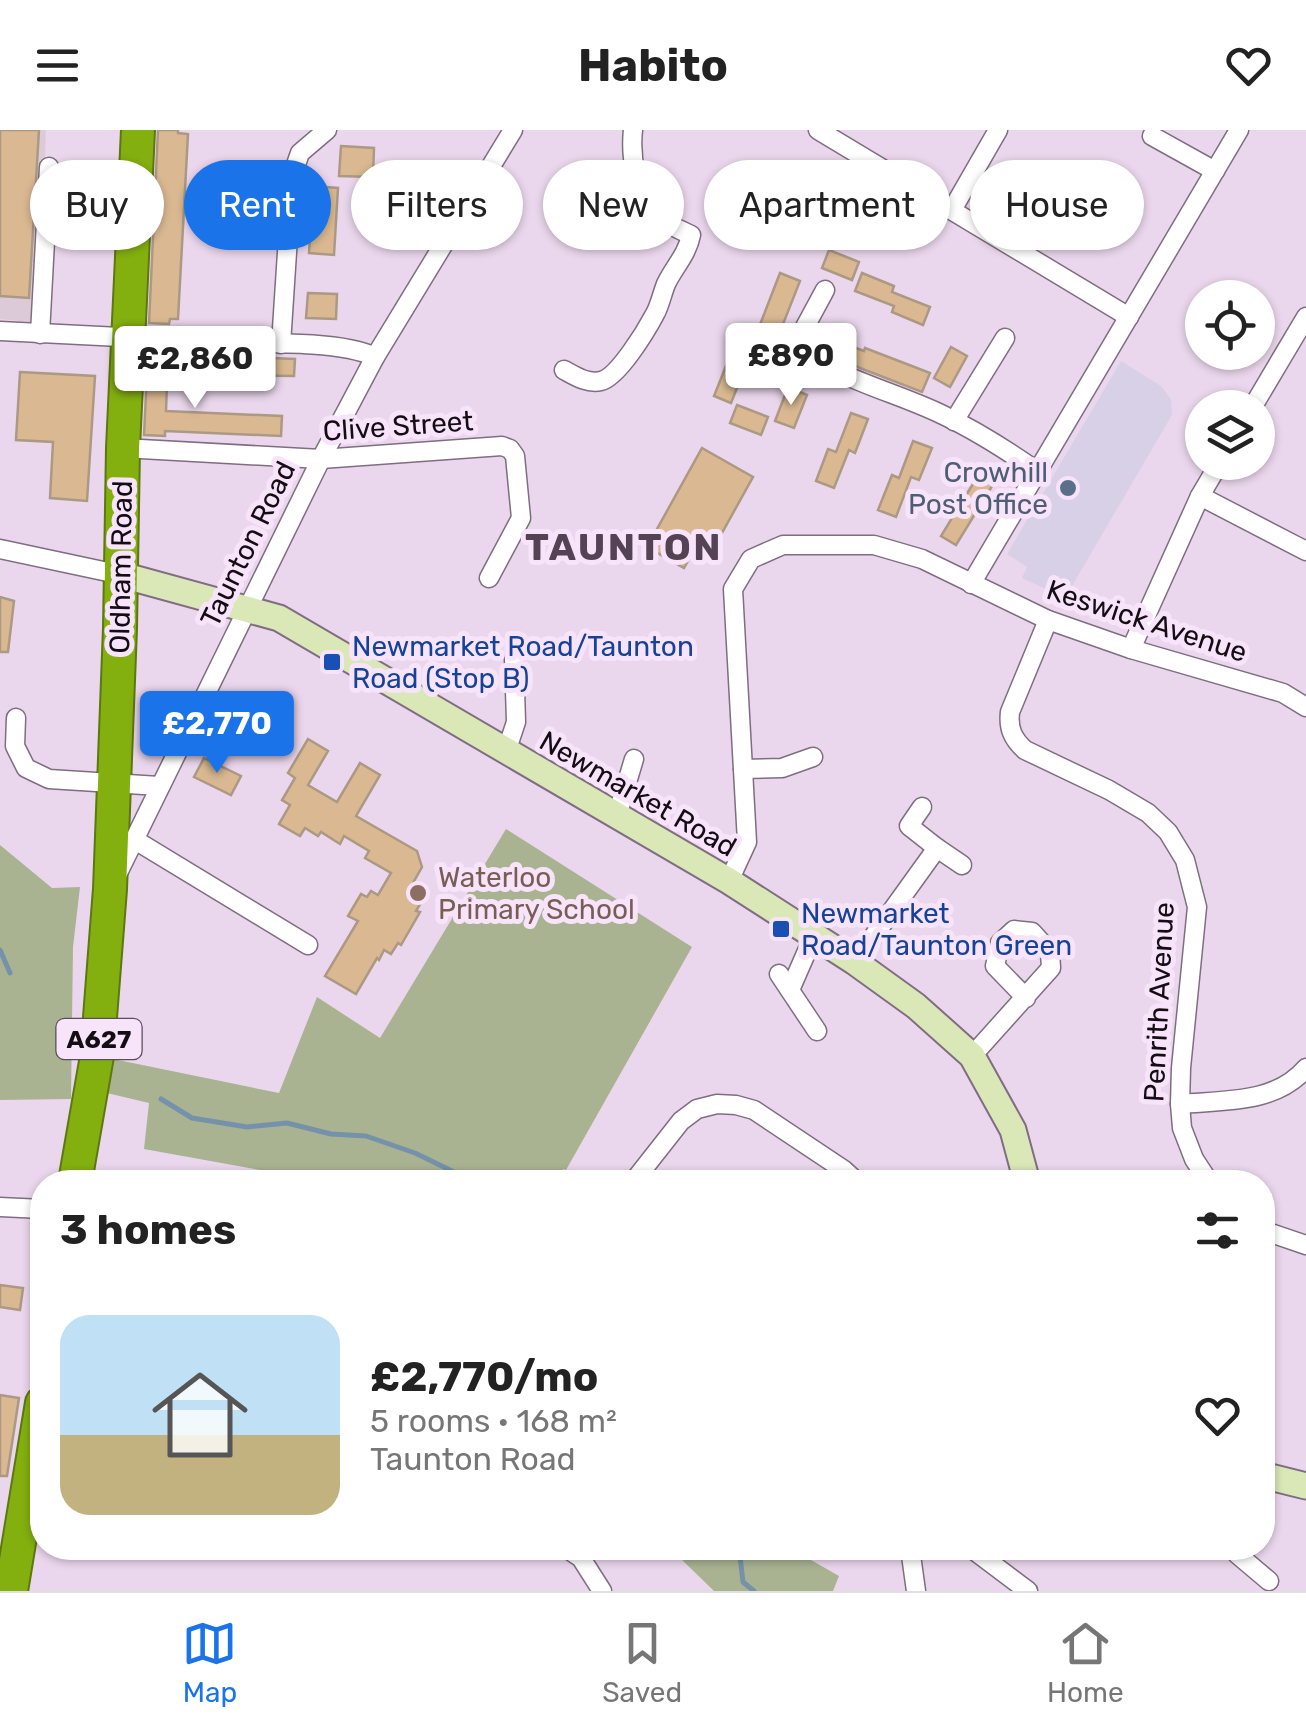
<!DOCTYPE html>
<html lang="en">
<head>
<meta charset="utf-8">
<style>
	:root { --surface:#fff; --page:#f2f2f2; --text:#222; --muted:#767676; --line:#e0e0e0; --accent:#1a73e8 }
	body { margin:0; font-family:Rubik,sans-serif; background:var(--page); color:var(--text); height:100vh; display:flex; flex-direction:column; font-size:38px; white-space:nowrap }
	* { box-sizing:border-box; margin:0 }
	p { font-size:32px; color:var(--muted) }
	.icon { flex:none; width:55px; height:55px; fill:none; stroke:currentColor; stroke-width:2; stroke-linecap:round; stroke-linejoin:round }
	.map { position:relative; flex:1; overflow:hidden }
	.drawer { position:absolute; left:30px; top:1040px; width:1245px; height:390px; display:flex; flex-direction:column; background:var(--surface); border-radius:40px; box-shadow:0 2px 8px #0004 }
	.drawer>* { flex:none }
	.top-card { position:absolute; left:30px; top:30px; width:1248px; height:90px; display:flex; gap:20px }
	.fabs { position:absolute; left:1185px; top:150px; display:grid; gap:20px }
	.fabs a { display:grid; place-items:center; width:90px; height:90px; border-radius:50%; background:var(--surface); box-shadow:0 2px 8px #0004; font-size:50px }
	.price { position:absolute; translate:-50% -85px; padding:0 22px; border-radius:10px; background:#fff; color:#222; font-size:32px; line-height:65px; filter:drop-shadow(0 2px 5px #0008) }
	.price::after { content:''; position:absolute; left:50%; top:60px; width:30px; height:22px; margin-left:-15px; background:inherit; clip-path:polygon(0 0,100% 0,50% 100%) }
	.price.current { background:var(--accent); color:#fff }
	ul { padding:0; list-style:none }
	li { display:flex; align-items:center; gap:30px; height:250px; padding:0 30px }
	li+li { border-top:2px solid var(--line) }
	li span { display:grid; place-items:center; flex:none; width:280px; height:200px; border-radius:30px; color:#555 }
	li>.icon { margin-inline-start:auto }
	span .icon { width:120px; height:120px; fill:#fffc; stroke-width:1 }
	li b { font-size:42px }
	h2 { display:flex; justify-content:space-between; align-items:center; height:120px; padding:0 30px; font-size:42px }
	.chip { padding:0 35px; border-radius:45px; background:var(--surface); box-shadow:0 2px 8px #0004; font-size:35px; line-height:90px }
	.chip.current { background:var(--accent); color:#fff }
	header { display:flex; justify-content:space-between; align-items:center; height:130px; padding:0 30px; background:var(--surface); font-size:45px; font-weight:700 }
	.tabs { display:flex; justify-content:space-around; align-items:center; height:140px; border-top:2px solid var(--line); background:var(--surface); font-size:28px; color:var(--muted) }
	.tabs a { display:grid; justify-items:center; gap:5px }
	.tabs .current { color:var(--accent) }
	.map>svg:first-child { display:block }
</style>
</head>
<body>
<header><svg class="icon" aria-label="menu" viewBox="0 0 24 24"><path d="M4 6h16M4 12h16M4 18h16"/></svg>Habito<svg class="icon" aria-label="heart" viewBox="0 0 24 24"><path d="M12 20l-8-8c-3-5 5-10 8-4 3-6 11-1 8 4z"/></svg></header>
<div class="map">
<svg width="1306" height="1461" viewBox="0 0 1306 1461">
	<rect width="100%" height="100%" fill="#ebd7ed"/>
	<polygon fill="#d8d0e6" points="1121,231 1161,256 1171,269 1172,285 1065,468 1022,448 1027,437 1007,424"/>
	<polygon fill="#ddcad9" points="0,0 46,0 39,193 0,189"/>
	<g fill="#a9b392">
		<polygon points="506,699 692,817 566,1040 563,1039 556,1052 315,1052 315,1050 144,1019 149,973 107,963 113,929 279,963 317,867 380,908"/>
		<polygon points="0,715 52,758 80,757 73,817 71,969 0,970"/>
		<polygon points="674,1418 790,1418 839,1446 833,1461 714,1461 679,1427"/>
	</g>
	<g fill="none" stroke-linecap="round" stroke-linejoin="round">
		<g stroke="#7592aa" stroke-width="5">
			<polyline points="0,820 10,843"/>
			<polyline points="161,969 192,988 247,997 287,993 331,1004 366,1006 415,1023 452,1041 456,1052"/>
			<polyline points="739,1418 743,1452 754,1461"/>
		</g>
	</g>
	<g fill="#dab992" stroke="#ab9984" stroke-width="2.5">
		<polygon points="0,0 39,0 29,168 0,166"/>
		<polygon points="158,0 178,0 178,3 188,4 178,189 170,189 169,194 149,193"/>
		<polygon points="341,16 374,18 373,47 339,46"/>
		<polygon points="313,56 338,58 334,125 309,123"/>
		<polygon points="829,120 859,132 852,150 822,138"/>
		<polygon points="780,143 800,151 776,212 756,205"/>
		<polygon points="862,143 894,156 892,162 930,177 923,195 892,182 894,176 855,161"/>
		<polygon points="308,163 337,164 336,189 306,188"/>
		<polygon points="738,206 755,213 731,273 714,266"/>
		<polygon points="824,206 864,221 865,218 930,243 922,262 860,238 828,222 820,217"/>
		<polygon points="951,217 967,226 950,257 934,248"/>
		<polygon points="148,223 168,224 166,281 282,286 281,306 165,301 165,306 144,305"/>
		<polygon points="204,225 295,229 294,246 204,245"/>
		<polygon points="20,242 95,246 87,371 50,368 53,312 16,310"/>
		<polygon points="788,257 807,265 794,298 775,291"/>
		<polygon points="737,275 768,287 761,305 730,293"/>
		<polygon points="851,283 868,289 855,323 849,320 834,358 816,351 828,319 836,322"/>
		<polygon points="913,311 932,318 919,350 911,347 896,387 878,380 892,345 899,348"/>
		<polygon points="702,318 753,347 707,430 693,422 684,438 647,417"/>
		<polygon points="979,344 994,353 956,415 941,406"/>
		<polygon points="0,467 14,471 8,522 0,522"/>
		<polygon points="308,609 328,621 308,655 337,672 360,633 380,645 356,686 417,721 422,737 413,753 419,756 414,765 422,771 416,781 420,782 401,815 398,813 391,824 384,820 379,830 377,828 356,864 325,846 358,791 348,786 361,764 367,767 371,761 378,765 391,743 365,728 369,721 344,706 340,714 321,702 318,706 305,698 300,706 279,694 290,675 282,670 295,648 288,643"/>
		<polygon points="204,628 241,646 231,665 194,647"/>
		<polygon points="0,1155 23,1158 20,1180 0,1177"/>
		<polygon points="0,1265 19,1268 7,1346 0,1346"/>
	</g>
	<g fill="none" stroke-linecap="round" stroke-linejoin="round">
		<g stroke="#7f6d81" stroke-width="21">
			<g id="street">
				<polyline points="818,0 1129,187"/>
				<polyline points="1152,6 1215,41"/>
				<polyline points="952,80 998,0"/>
				<path d="M825 160 805 197 806 223C847 252 898 263 943 285 977 301 1008 321 1038 342"/>
				<polyline points="0,201 200,211"/>
				<polyline points="40,204 49,37"/>
				<path d="M230 213C268 213 343 211 375 227"/>
				<polyline points="281,214 292,46 300,23 327,0"/>
				<path d="M564 240C575 246 587 254 601 251 618 247 646 201 655 184 660 175 662 164 666 154 674 137 687 125 691 105 678 99 666 94 656 84 636 63 630 27 633 0"/>
				<polyline points="1252,278 1306,187"/>
				<polyline points="954,291 1005,208"/>
				<polyline points="123,318 321,329 502,316 510,319 515,326 521,388 489,448"/>
				<polyline points="1200,366 1306,421"/>
				<polyline points="0,419 122,445"/>
				<polyline points="971,454 1239,0"/>
				<path d="M1048 490 1010 582C1008 599 1013 609 1025 620L1109 660 1148 683 1168 702 1185 730 1197 777 1181 938 1180 974 1182 998 1194 1029 1209 1052"/>
				<polyline points="1131,519 1200,366 1220,332"/>
				<polyline points="16,588 15,616 26,638 49,649 159,656"/>
				<polyline points="506,622 516,592 514,528"/>
				<polyline points="743,639 782,638 813,627"/>
				<polyline points="617,686 634,629"/>
				<polyline points="135,710 308,815"/>
				<polyline points="937,718 962,735"/>
				<polyline points="117,745 321,329 375,227 513,0"/>
				<polyline points="729,751 747,712 733,459 751,429 783,415 874,415 922,429 1048,490 1131,519 1283,563 1306,577"/>
				<polyline points="855,832 937,718 909,696 922,677"/>
				<polyline points="779,844 817,901"/>
				<polyline points="790,860 814,805"/>
				<polyline points="972,926 1051,838 1050,822 1032,802 1014,800 1000,813 995,836 1026,868"/>
				<path d="M1180 974C1224 970 1275 974 1306 938"/>
				<polyline points="633,1052 681,991 697,979 717,974 736,975 754,980 844,1040 857,1052"/>
				<polyline points="0,1077 42,1079"/>
				<polyline points="1262,1100 1306,1115"/>
				<polyline points="566,1418 581,1428 602,1461"/>
				<polyline points="910,1418 916,1461"/>
				<polyline points="971,1418 1028,1461"/>
				<polyline points="1238,1418 1237,1424 1269,1451"/>
			</g>
		</g>
		<g stroke="#7f6d81" stroke-width="29">
			<g id="secondary">
				<polyline points="122,445 279,488 729,751 855,832 916,876 972,926 1013,1000 1027,1052"/>
				<polyline points="1262,1345 1306,1356"/>
			</g>
		</g>
		<g stroke="#5d7711" stroke-width="36">
			<g id="highway">
				<polyline points="75,1052 97,926 110,759 120,498 123,318 138,0"/>
				<polyline points="11,1461 42,1273"/>
			</g>
		</g>
		<use href="#street" stroke="#fff" stroke-width="18"/>
		<use href="#secondary" stroke="#dae7b7" stroke-width="25"/>
		<use href="#highway" stroke="#84b00f" stroke-width="32"/>
	</g>
	<circle fill="#5c6f8a" stroke="#f8e4fa" stroke-width="4" cx="1068" cy="358" r="10"/>
	<g fill="#1a4fb4" stroke="#f8e4fa" stroke-width="4">
		<rect x="322" y="522" width="20" height="20" rx="5"/>
		<rect x="771" y="789" width="20" height="20" rx="5"/>
	</g>
	<circle fill="#8d6e63" stroke="#f8e4fa" stroke-width="4" cx="418" cy="763" r="10"/>
	<g text-anchor="middle" dominant-baseline="central" stroke-width="10" stroke-linejoin="round" paint-order="stroke">
		<rect fill="#f8e4fa" stroke="#584e59" stroke-width="2.5" x="56.5" y="889" width="85" height="40" rx="8"/>
		<g font-size="25" font-weight="bold" fill="#140d14">
			<text x="99" y="909">A627</text>
		</g>
		<g font-size="28" fill="#140d14" stroke="#f8e4fa">
			<text transform="translate(398 296) rotate(-4)">Clive Street</text>
			<text transform="translate(248 414) rotate(-64)">Taunton Road</text>
			<text transform="translate(121 437) rotate(-89)">Oldham Road</text>
			<text transform="translate(1147 491) rotate(18)">Keswick Avenue</text>
			<text transform="translate(638 664) rotate(30)">Newmarket Road</text>
			<text transform="translate(1159 872) rotate(-87)">Penrith Avenue</text>
		</g>
		<g font-size="28" fill="#4e5e75" stroke="#f8e4fa" text-anchor="end">
			<text x="1048" y="342">Crowhill<tspan x="1048" dy="32">Post Office</tspan></text>
		</g>
		<g font-size="28" fill="#164399" stroke="#f8e4fa" text-anchor="start">
			<text x="352" y="516">Newmarket Road/Taunton<tspan x="352" dy="32">Road (Stop B)</tspan></text>
			<text x="801" y="783">Newmarket<tspan x="801" dy="32">Road/Taunton Green</tspan></text>
		</g>
		<g font-size="28" fill="#785e54" stroke="#f8e4fa" text-anchor="start">
			<text x="438" y="747">Waterloo<tspan x="438" dy="32">Primary School</tspan></text>
		</g>
		<g font-size="38" font-weight="bold" letter-spacing="2.5" fill="#534355" stroke="#f8e4fa">
			<text x="624" y="417">TAUNTON</text>
		</g>
	</g>
</svg>
<div class="fabs">
<a><svg class="icon" aria-label="locate" viewBox="0 0 24 24"><circle cx="12" cy="12" r="6"/><path d="M12 2v4M12 18v4M2 12h4M18 12h4"/></svg></a>
<a><svg class="icon" aria-label="layers" viewBox="0 0 24 24"><path d="M12 4l9 5-9 5-9-5zM3 14l9 5 9-5"/></svg></a>
</div>
<b class="price" style="left:791px;top:278px">£890</b>
<b class="price" style="left:195px;top:281px">£2,860</b>
<b class="price current" style="left:217px;top:646px">£2,770</b>
<div class="top-card">
<a class="chip">Buy</a>
<a class="chip current">Rent</a>
<a class="chip">Filters</a>
<a class="chip">New</a>
<a class="chip">Apartment</a>
<a class="chip">House</a>
</div>
<section class="drawer">
<h2>3 homes<svg class="icon" aria-label="filters" viewBox="0 0 24 24"><path d="M4 7h16M4 17h16"/><circle cx="9" cy="7" r="2"/><circle cx="15" cy="17" r="2"/></svg></h2>
<ul>
<li><span style="background:linear-gradient(#bfe0f5 60%,#c2b280 0)"><svg class="icon" aria-label="home" viewBox="0 0 24 24"><path d="M3 11l9-7 9 7M6 9v11h12V9"/></svg></span><div><b>£2,770/mo</b><p>5 rooms · 168 m²</p><p>Taunton Road</p></div><svg class="icon" aria-label="heart" viewBox="0 0 24 24"><path d="M12 20l-8-8c-3-5 5-10 8-4 3-6 11-1 8 4z"/></svg></li>
</ul>
</section>
</div>
<nav class="tabs">
<a class="current"><svg class="icon" aria-label="map" viewBox="0 0 24 24"><path d="M3 6l6-2 6 2 6-2v14l-6 2-6-2-6 2zM9 4v14M15 6v14"/></svg>Map</a>
<a><svg class="icon" aria-label="saved" viewBox="0 0 24 24"><path d="M7 4h10v16l-5-4-5 4z"/></svg>Saved</a>
<a><svg class="icon" aria-label="home" viewBox="0 0 24 24"><path d="M3 11l9-7 9 7M6 9v11h12V9"/></svg>Home</a>
</nav>
</body>
</html>
